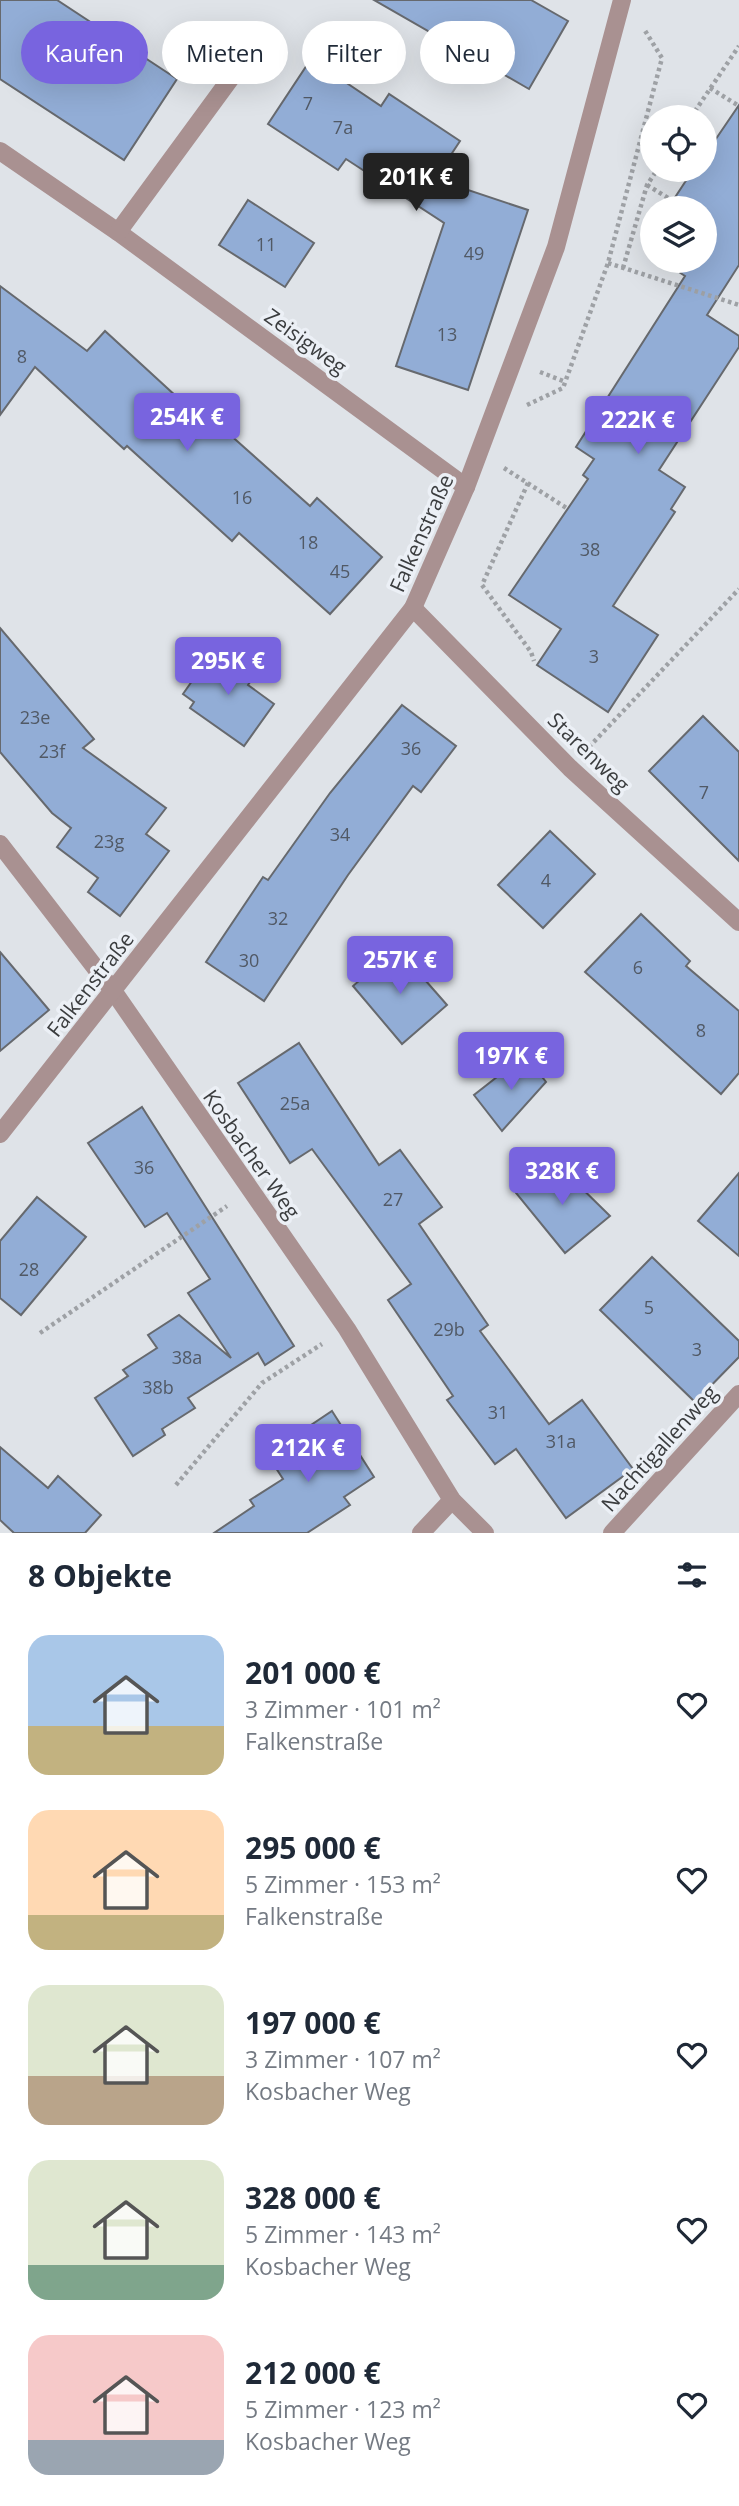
<!DOCTYPE html>
<html lang="de">
<head>
<meta charset="utf-8">
<style>
	:root { --surface:#fff; --page:#f6f6f7; --text:#1f2937; --muted:#747a83; --accent:#7864df }
	body { margin:0; font-family:"Open Sans",sans-serif; background:var(--page); color:var(--text); height:100vh; display:flex; flex-direction:column; font-size:26px; white-space:nowrap }
	* { box-sizing:border-box; margin:0 }
	p { font-size:23px; color:var(--muted) }
	.icon { flex:none; width:38px; height:38px; fill:none; stroke:currentColor; stroke-width:2; stroke-linecap:round; stroke-linejoin:round }
	.map { position:relative; height:1533px; overflow:hidden }
	.sheet { display:flex; flex-direction:column; background:var(--surface); flex:1 }
	.sheet>* { flex:none }
	.top-card { position:absolute; left:21px; top:21px; width:698px; height:63px; display:flex; gap:14px }
	.controls { position:absolute; left:640px; top:105px; display:grid; gap:14px }
	.controls a { display:grid; place-items:center; width:77px; height:77px; border-radius:50%; background:var(--surface); box-shadow:0 7px 28px #0002; font-size:35px }
	.price { position:absolute; translate:-50% -60px; padding:0 16px; border-radius:7px; background:var(--accent); color:#fff; font-size:23px; line-height:46px; filter:drop-shadow(0 2px 4px #0008) }
	.price::after { content:''; position:absolute; left:50%; top:42px; width:21px; height:16px; margin-left:-10px; background:inherit; clip-path:polygon(0 0,100% 0,50% 100%) }
	.price.selected { background:#222; color:#fff }
	ul { padding:0; list-style:none }
	li { display:flex; align-items:center; gap:21px; height:175px; padding:0 28px }
	li span { display:grid; place-items:center; flex:none; width:196px; height:140px; border-radius:21px; color:#555 }
	li>.icon { margin-inline-start:auto }
	span .icon { width:84px; height:84px; fill:#fffc; stroke-width:1 }
	li b { font-size:30px }
	h2 { display:flex; justify-content:space-between; align-items:center; height:84px; padding:0 28px; font-size:30px }
	.chip { padding:0 24px; border-radius:32px; background:var(--surface); box-shadow:0 7px 28px #0002; font-size:24px; line-height:63px }
	.chip.selected { background:var(--accent); color:#fff }
	.map>svg:first-child { display:block }
</style>
</head>
<body>
<div class="map">
<svg width="739" height="1533" viewBox="0 0 739 1533">
	<rect width="100%" height="100%" fill="#dfe3e8"/>
	<g fill="#92add6" stroke="#66696e" stroke-width="2">
		<polygon points="0,0 57,0 177,79 124,160 0,79"/>
		<polygon points="374,0 531,0 568,21 529,89"/>
		<polygon points="311,59 381,106 389,94 460,141 435,179 528,210 468,390 396,366 444,223 346,159 338,170 268,124"/>
		<polygon points="739,105 739,265 707,315 739,336 739,347 659,470 685,487 671,509 675,512 613,606 658,635 608,712 537,665 561,629 509,595 588,479 583,475 594,459 576,447 685,276 662,261 705,261 705,208 668,208 693,170 705,170 705,155"/>
		<polygon points="248,200 314,243 285,287 219,245"/>
		<polygon points="0,286 87,351 105,331 214,431 219,425 310,506 317,498 382,557 330,614 239,533 232,541 127,446 124,449 35,367 0,415"/>
		<polygon points="0,628 94,739 83,748 166,808 146,834 169,851 120,916 88,892 98,878 57,847 71,828 52,813 0,752"/>
		<polygon points="216,647 255,675 248,685 274,704 244,746 190,708 194,702 183,694"/>
		<polygon points="402,705 456,746 421,792 413,786 348,875 264,1001 206,962 263,877 268,880 330,793"/>
		<polygon points="703,716 739,752 739,861 649,771"/>
		<polygon points="550,831 595,874 543,928 498,885"/>
		<polygon points="641,914 690,961 686,966 739,1011 739,1073 721,1094 585,972"/>
		<polygon points="397,948 447,1005 402,1044 353,986"/>
		<polygon points="0,952 49,1010 0,1051"/>
		<polygon points="299,1043 379,1165 400,1150 442,1207 419,1224 488,1325 480,1331 549,1424 582,1400 633,1469 566,1518 516,1449 495,1464 447,1400 453,1396 388,1300 411,1284 312,1149 290,1163 238,1083"/>
		<polygon points="525,1055 546,1082 502,1131 474,1095"/>
		<polygon points="142,1107 294,1346 265,1365 258,1353 188,1398 195,1408 162,1429 165,1435 133,1456 95,1398 128,1376 123,1370 157,1348 148,1335 179,1315 231,1358 188,1293 210,1279 167,1213 145,1227 88,1143"/>
		<polygon points="555,1162 610,1216 565,1253 516,1193"/>
		<polygon points="739,1173 739,1256 698,1221"/>
		<polygon points="37,1197 86,1237 21,1315 0,1298 0,1241"/>
		<polygon points="652,1257 739,1341 739,1357 695,1402 600,1310"/>
		<polygon points="332,1411 374,1477 344,1497 350,1505 307,1533 214,1533 254,1506 250,1500 283,1479 274,1465 309,1443 302,1431"/>
		<polygon points="0,1447 48,1488 58,1476 101,1515 85,1533 14,1533 0,1520"/>
	</g>
	<g fill="none" stroke-linecap="round" stroke-linejoin="round">
		<g stroke="#9ea1a5" stroke-width="4.5" stroke-dasharray="3.5 3.5" stroke-linecap="butt">
			<polyline points="710,88 739,106"/>
			<polyline points="691,117 739,46"/>
			<polyline points="647,185 673,201"/>
			<polyline points="608,263 739,305"/>
			<polyline points="623,268 647,185 657,170"/>
			<polyline points="540,372 566,382"/>
			<polyline points="527,405 563,388 608,263 662,58 644,29"/>
			<polyline points="504,468 568,509"/>
			<polyline points="528,483 482,585 531,652 534,661"/>
			<polyline points="589,747 739,589"/>
			<polyline points="40,1333 227,1206"/>
			<polyline points="176,1485 262,1383 322,1344"/>
		</g>
		<g stroke="#a99191" stroke-width="18">
			<polyline points="0,151 118,232 466,487"/>
			<polyline points="118,232 239,67"/>
			<polyline points="413,608 570,768 739,922"/>
			<polyline points="0,844 114,992 347,1329 452,1500 485,1533"/>
			<polyline points="0,1134 413,608 466,487 556,247 622,0"/>
			<polyline points="421,1533 452,1500"/>
			<polyline points="612,1533 739,1394"/>
		</g>
	</g>
	<g text-anchor="middle" dominant-baseline="central" stroke-width="7" stroke-linejoin="round" paint-order="stroke">
		<g font-size="18" fill="#515965">
			<text x="308" y="103">7</text>
			<text x="343" y="127">7a</text>
			<text x="266" y="244">11</text>
			<text x="474" y="253">49</text>
			<text x="447" y="334">13</text>
			<text x="22" y="356">8</text>
			<text x="242" y="497">16</text>
			<text x="308" y="542">18</text>
			<text x="590" y="549">38</text>
			<text x="340" y="571">45</text>
			<text x="594" y="656">3</text>
			<text x="35" y="717">23e</text>
			<text x="411" y="748">36</text>
			<text x="52" y="751">23f</text>
			<text x="704" y="792">7</text>
			<text x="340" y="834">34</text>
			<text x="109" y="841">23g</text>
			<text x="546" y="880">4</text>
			<text x="278" y="918">32</text>
			<text x="249" y="960">30</text>
			<text x="638" y="967">6</text>
			<text x="701" y="1030">8</text>
			<text x="295" y="1103">25a</text>
			<text x="144" y="1167">36</text>
			<text x="393" y="1199">27</text>
			<text x="29" y="1269">28</text>
			<text x="649" y="1307">5</text>
			<text x="449" y="1329">29b</text>
			<text x="697" y="1349">3</text>
			<text x="187" y="1357">38a</text>
			<text x="158" y="1387">38b</text>
			<text x="498" y="1412">31</text>
			<text x="561" y="1441">31a</text>
		</g>
		<g font-size="21" fill="#3b3d3f" stroke="#ecf0f6">
			<text transform="translate(306 341) rotate(36)">Zeisigweg</text>
			<text transform="translate(421 533) rotate(-66)">Falkenstraße</text>
			<text transform="translate(589 752) rotate(44)">Starenweg</text>
			<text transform="translate(90 984) rotate(-52)">Falkenstraße</text>
			<text transform="translate(252 1154) rotate(55)">Kosbacher Weg</text>
			<text transform="translate(659 1448) rotate(-48)">Nachtigallenweg</text>
		</g>
	</g>
</svg>
<div class="controls">
<a><svg class="icon" aria-label="locate" viewBox="0 0 24 24"><circle cx="12" cy="12" r="6"/><path d="M12 2v4M12 18v4M2 12h4M18 12h4"/></svg></a>
<a><svg class="icon" aria-label="layers" viewBox="0 0 24 24"><path d="M12 4l9 5-9 5-9-5zM3 14l9 5 9-5"/></svg></a>
</div>
<b class="price selected" style="left:416px;top:213px">201K €</b>
<b class="price" style="left:187px;top:453px">254K €</b>
<b class="price" style="left:638px;top:456px">222K €</b>
<b class="price" style="left:228px;top:697px">295K €</b>
<b class="price" style="left:400px;top:996px">257K €</b>
<b class="price" style="left:511px;top:1092px">197K €</b>
<b class="price" style="left:562px;top:1207px">328K €</b>
<b class="price" style="left:308px;top:1484px">212K €</b>
<div class="top-card">
<a class="chip selected">Kaufen</a>
<a class="chip">Mieten</a>
<a class="chip">Filter</a>
<a class="chip">Neu</a>
</div>
</div>
<section class="sheet">
<h2>8 Objekte<svg class="icon" aria-label="filters" viewBox="0 0 24 24"><path d="M4 7h16M4 17h16"/><circle cx="9" cy="7" r="2"/><circle cx="15" cy="17" r="2"/></svg></h2>
<ul>
<li><span style="background:linear-gradient(#a9c7e8 65%,#c2b280 0)"><svg class="icon" aria-label="home" viewBox="0 0 24 24"><path d="M3 11l9-7 9 7M6 9v11h12V9"/></svg></span><div><b>201 000 €</b><p>3 Zimmer · 101 m²</p><p>Falkenstraße</p></div><svg class="icon" aria-label="heart" viewBox="0 0 24 24"><path d="M12 20l-8-8c-3-5 5-10 8-4 3-6 11-1 8 4z"/></svg></li>
<li><span style="background:linear-gradient(#ffd9b3 75%,#c2b280 0)"><svg class="icon" aria-label="home" viewBox="0 0 24 24"><path d="M3 11l9-7 9 7M6 9v11h12V9"/></svg></span><div><b>295 000 €</b><p>5 Zimmer · 153 m²</p><p>Falkenstraße</p></div><svg class="icon" aria-label="heart" viewBox="0 0 24 24"><path d="M12 20l-8-8c-3-5 5-10 8-4 3-6 11-1 8 4z"/></svg></li>
<li><span style="background:linear-gradient(#dfe7d0 65%,#b9a48a 0)"><svg class="icon" aria-label="home" viewBox="0 0 24 24"><path d="M3 11l9-7 9 7M6 9v11h12V9"/></svg></span><div><b>197 000 €</b><p>3 Zimmer · 107 m²</p><p>Kosbacher Weg</p></div><svg class="icon" aria-label="heart" viewBox="0 0 24 24"><path d="M12 20l-8-8c-3-5 5-10 8-4 3-6 11-1 8 4z"/></svg></li>
<li><span style="background:linear-gradient(#dfe7d0 75%,#7fa58c 0)"><svg class="icon" aria-label="home" viewBox="0 0 24 24"><path d="M3 11l9-7 9 7M6 9v11h12V9"/></svg></span><div><b>328 000 €</b><p>5 Zimmer · 143 m²</p><p>Kosbacher Weg</p></div><svg class="icon" aria-label="heart" viewBox="0 0 24 24"><path d="M12 20l-8-8c-3-5 5-10 8-4 3-6 11-1 8 4z"/></svg></li>
<li><span style="background:linear-gradient(#f6c9c9 75%,#9aa5b1 0)"><svg class="icon" aria-label="home" viewBox="0 0 24 24"><path d="M3 11l9-7 9 7M6 9v11h12V9"/></svg></span><div><b>212 000 €</b><p>5 Zimmer · 123 m²</p><p>Kosbacher Weg</p></div><svg class="icon" aria-label="heart" viewBox="0 0 24 24"><path d="M12 20l-8-8c-3-5 5-10 8-4 3-6 11-1 8 4z"/></svg></li>
</ul>
</section>
</body>
</html>
